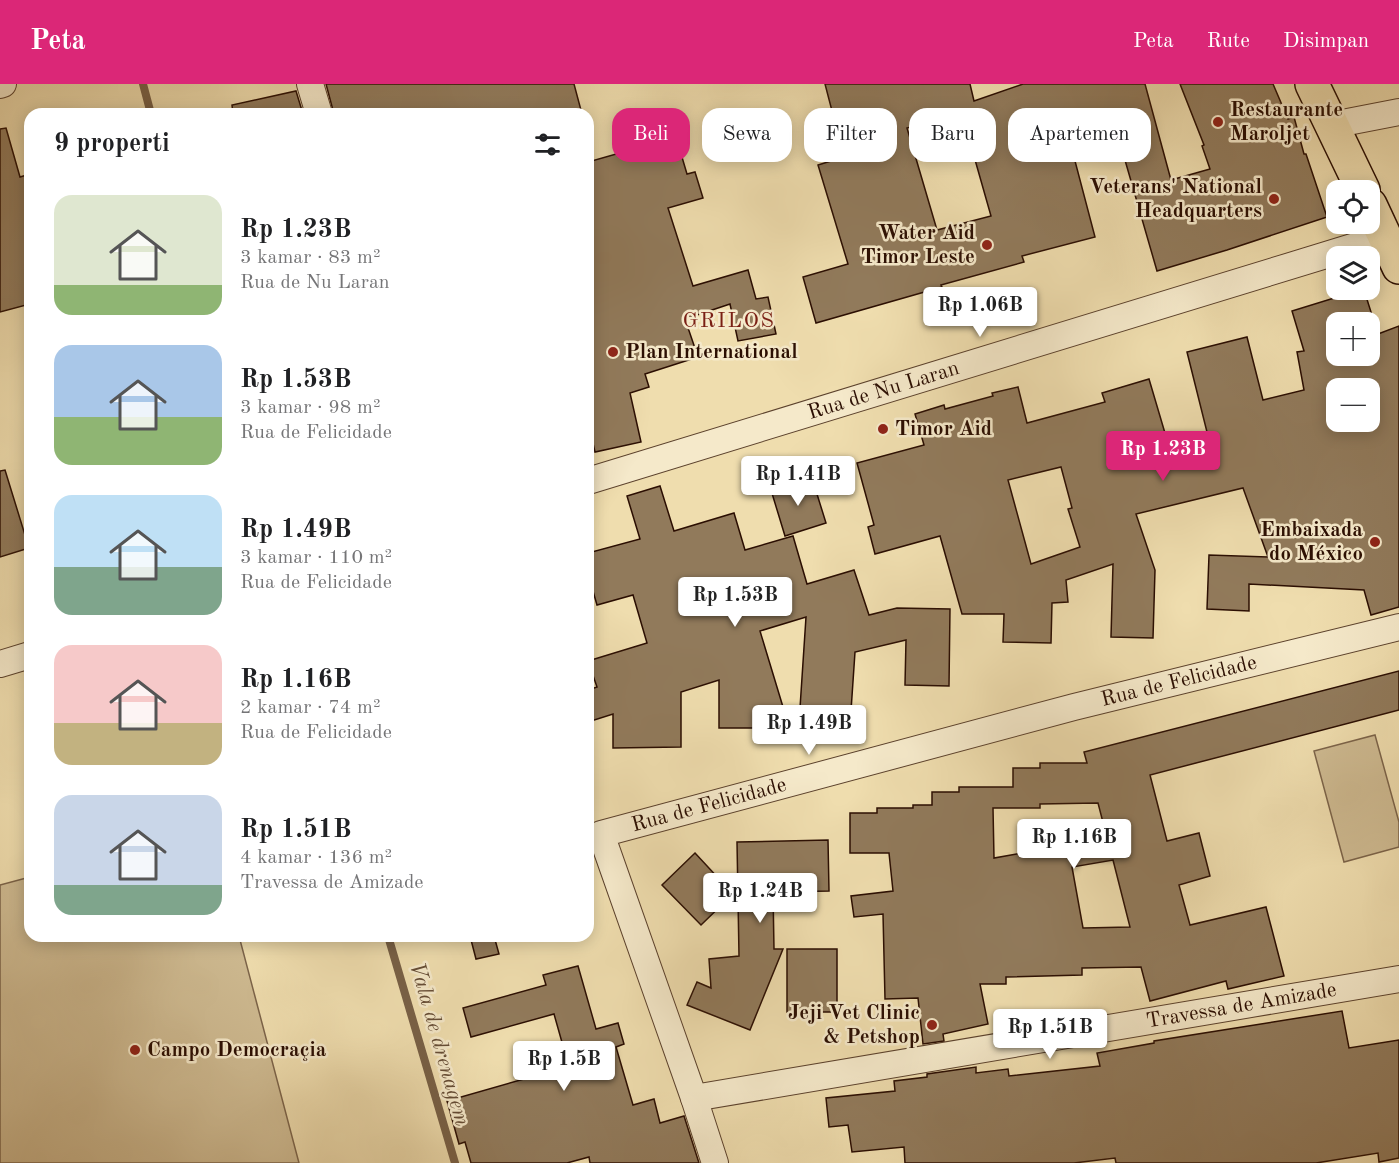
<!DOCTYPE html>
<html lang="id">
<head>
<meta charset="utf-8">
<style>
	:root { --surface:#fff; --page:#f2f2f2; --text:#202124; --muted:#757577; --accent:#db2777 }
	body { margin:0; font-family:"Old Standard TT",serif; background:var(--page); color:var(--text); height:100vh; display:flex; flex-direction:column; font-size:22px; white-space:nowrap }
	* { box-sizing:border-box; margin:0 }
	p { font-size:20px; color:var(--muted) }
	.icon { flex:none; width:33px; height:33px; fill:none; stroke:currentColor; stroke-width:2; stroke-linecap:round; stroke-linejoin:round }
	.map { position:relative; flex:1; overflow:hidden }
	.sheet { position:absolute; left:24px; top:24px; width:570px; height:834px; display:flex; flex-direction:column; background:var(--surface); border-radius:18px; box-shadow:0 3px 15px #0003 }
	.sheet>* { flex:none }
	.guide { position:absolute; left:612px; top:24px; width:570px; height:54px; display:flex; gap:12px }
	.tools { position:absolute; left:1326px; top:96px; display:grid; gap:12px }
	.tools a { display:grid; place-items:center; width:54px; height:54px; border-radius:12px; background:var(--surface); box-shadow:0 3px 15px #0003; font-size:30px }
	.price { position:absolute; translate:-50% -51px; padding:0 14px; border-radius:6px; background:#fff; color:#222; font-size:20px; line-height:39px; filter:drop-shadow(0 2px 3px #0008) }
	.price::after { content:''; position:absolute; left:50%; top:36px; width:18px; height:14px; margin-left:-9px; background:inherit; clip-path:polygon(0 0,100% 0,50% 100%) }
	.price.selected { background:var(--accent); color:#fff }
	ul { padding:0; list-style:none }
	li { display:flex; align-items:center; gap:18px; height:150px; padding:0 30px }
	li span { display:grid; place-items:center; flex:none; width:168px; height:120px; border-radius:18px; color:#555 }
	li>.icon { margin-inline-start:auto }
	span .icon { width:72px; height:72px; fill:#fffc; stroke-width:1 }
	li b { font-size:26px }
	h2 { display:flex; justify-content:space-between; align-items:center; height:72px; padding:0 30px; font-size:26px }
	.tag { padding:0 21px; border-radius:18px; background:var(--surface); box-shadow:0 3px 15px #0003; font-size:21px; line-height:54px }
	.tag.selected { background:var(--accent); color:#fff }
	header { display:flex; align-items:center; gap:36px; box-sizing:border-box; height:84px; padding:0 30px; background:var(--accent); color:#fff }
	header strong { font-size:28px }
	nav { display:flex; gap:33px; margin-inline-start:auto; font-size:21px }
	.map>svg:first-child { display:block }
</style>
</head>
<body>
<header>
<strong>Peta</strong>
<nav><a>Peta</a><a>Rute</a><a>Disimpan</a></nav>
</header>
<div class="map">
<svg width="1399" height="1079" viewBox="0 0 1399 1079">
	<rect width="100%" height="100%" fill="#efddae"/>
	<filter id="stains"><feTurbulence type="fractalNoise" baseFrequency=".00333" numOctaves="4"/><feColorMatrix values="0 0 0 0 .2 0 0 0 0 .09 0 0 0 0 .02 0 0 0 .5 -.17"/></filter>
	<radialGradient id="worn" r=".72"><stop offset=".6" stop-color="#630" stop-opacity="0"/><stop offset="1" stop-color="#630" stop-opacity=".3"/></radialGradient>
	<g fill="#ceba91" stroke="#7c644a" stroke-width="1.5">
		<polygon points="1375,651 1399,738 1399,763 1344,778 1314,667"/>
		<polygon points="30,793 30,852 239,852 299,1079 0,1079 0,801"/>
	</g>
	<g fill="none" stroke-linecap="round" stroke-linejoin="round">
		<g stroke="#786046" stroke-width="8">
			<polyline points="143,0 151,30"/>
			<polyline points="388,852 455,1079"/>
		</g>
	</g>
	<g fill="#917a5b" stroke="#2b0e02" stroke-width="1.5" fill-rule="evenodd">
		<polygon points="326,0 574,0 582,30 334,30"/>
		<path d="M825 0H970L974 17 1023 0H1145L1171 96 1210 85 1202 62 1204 61 1180 0H1273L1288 35 1294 33 1304 70H1306L1327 133 1227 166 1157 187 1116 45 1070 58 1095 153 1022 172 1024 178 941 201 942 203 816 239 803 193 848 180 818 81 844 73ZM962 30 991 132 937 146 907 44Z"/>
		<polygon points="296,7 303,30 233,30 232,21"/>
		<polygon points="6,44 20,93 30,90 30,220 0,228 0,45"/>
		<polygon points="676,53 687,90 695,88 703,114 668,124 693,202 748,186 756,215 768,213 776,250 738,257 730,220 685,235 698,273 645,290 649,303 630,309 641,358 595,368 588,338 588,78"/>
		<path d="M1360 206H1364L1378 250 1399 242V523L1371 531 1364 506 1249 500V527L1207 525 1209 471 1268 473 1243 404 1136 430 1155 486 1153 554 1111 553 1113 480 1066 496 1068 518 1052 519 1051 559 1003 558 1004 530H962L940 452 875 470 868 443 874 441 857 379 924 361 915 330 944 321 945 325 993 312 992 309 1018 303 1027 339 1105 318 1102 309 1149 295 1170 366 1209 356 1187 268 1247 253 1263 316 1304 306 1297 268 1304 267 1292 227ZM1336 238H1370V272H1336ZM1336 304H1370V338H1336ZM1061 383 1072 424 1068 425 1080 463 1031 480 1008 396Z"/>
		<polygon points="5,386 29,464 0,473 0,387"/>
		<polygon points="812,394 826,439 785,452 771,406"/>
		<polygon points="660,402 674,447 734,429 745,466 793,452 807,500 854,486 869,531 897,524 950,525 949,602 905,601 906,556 855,568 851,627 800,624 806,533 760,547 783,623 768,622 768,644 719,644 719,596 681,608 681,663 613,664 613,630 588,638 588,606 597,603 588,577 647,559 633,511 597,521 588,490 588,469 640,455 627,412"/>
		<path d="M1399 587V626L1150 691 1167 757 1199 749 1210 792 1179 801 1190 841 1266 823 1284 892 1228 905 1226 897 1150 917 1141 883 1082 884V891L1006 893V900H980L988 940 943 950 944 957 923 960 918 914 885 915 883 830 854 833 851 812 893 807 889 769H850V729H877V724H913V721H932V708H959V703H1013V684H1040V679H1087L1084 668ZM1098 719 1107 754 994 774 993 724H1040V720ZM1113 776 1130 843 1083 844 1072 783Z"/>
		<polygon points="828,756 829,807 773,808 774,865 783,865 750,946 687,921 697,898 711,904 709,875 739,872 737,758"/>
		<polygon points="695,769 733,810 701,841 662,801"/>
		<polygon points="470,852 494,852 499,870 476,875"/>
		<rect x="787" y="865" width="50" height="63"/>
		<polygon points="578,882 596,945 618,939 624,960 616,963 633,1021 654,1015 660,1039 684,1032 699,1079 590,1079 589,1073 567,1079 471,1079 465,1058 459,1060 447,1017 524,995 521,981 565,969 554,930 471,953 463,924 546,901 543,891"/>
		<polygon points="1342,927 1349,964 1399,956 1399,1074 1379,1078 1378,1069 1316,1079 1116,1079 1115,1074 1074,1079 905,1079 904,1063 852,1068 848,1041 829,1043 826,1014 895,1007 894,997 927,993 927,990 976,983 976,989 1008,985 1009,992 1100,982 1097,969 1154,959 1154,957"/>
	</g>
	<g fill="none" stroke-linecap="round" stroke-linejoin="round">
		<g stroke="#5c422d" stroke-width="28">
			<g id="minor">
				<polyline points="310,0 319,30"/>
				<polyline points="0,1 3,0"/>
				<polyline points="1332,41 1399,28"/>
				<path id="s1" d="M588 397 1385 153"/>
				<polyline points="0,580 30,571"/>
				<path id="s2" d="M694 1014 1399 895"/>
				<path id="s3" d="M715 1079 694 1014 601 750 1074 623 1399 543"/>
			</g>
		</g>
		<g stroke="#2b0e02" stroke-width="36">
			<g id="major">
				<polyline points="1312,0 1363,106"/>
				<polyline points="1370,121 1399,183"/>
			</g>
		</g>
		<use href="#minor" stroke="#f5e9ca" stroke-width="26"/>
		<use href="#major" stroke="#efddae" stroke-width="33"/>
	</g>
	<g fill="#8f2418" stroke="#f5e9ca" stroke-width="2">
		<circle cx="1218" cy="38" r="6"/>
		<circle cx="1274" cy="115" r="6"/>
		<circle cx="987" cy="161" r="6"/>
		<circle cx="613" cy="268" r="6"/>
		<circle cx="883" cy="345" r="6"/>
		<circle cx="1375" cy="458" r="6"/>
		<circle cx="932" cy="941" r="6"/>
		<circle cx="135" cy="966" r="6"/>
	</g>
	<g text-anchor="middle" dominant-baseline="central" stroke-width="5" stroke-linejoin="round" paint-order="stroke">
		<g font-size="21" font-weight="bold" fill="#2b0e02" stroke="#f5e9ca" text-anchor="start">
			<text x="1230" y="26">Restaurante<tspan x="1230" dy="24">Maroljet</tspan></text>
			<text x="1262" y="103" text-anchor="end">Veterans' National<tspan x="1262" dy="24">Headquarters</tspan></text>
			<text x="975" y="149" text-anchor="end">Water Aid<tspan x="975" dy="24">Timor Leste</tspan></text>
			<text x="625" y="268">Plan International</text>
			<text x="895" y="345">Timor Aid</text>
			<text x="1363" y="446" text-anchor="end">Embaixada<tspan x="1363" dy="24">do México</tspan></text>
			<text x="920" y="929" text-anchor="end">Jeji Vet Clinic<tspan x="920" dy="24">&amp; Petshop</tspan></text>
			<text x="147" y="966">Campo Democraçia</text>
		</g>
		<g font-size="21" fill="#2b0e02" stroke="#f5e9ca">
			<text stroke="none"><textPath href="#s1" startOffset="309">Rua de Nu Laran</textPath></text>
			<text stroke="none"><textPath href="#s3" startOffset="946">Rua de Felicidade</textPath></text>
			<text stroke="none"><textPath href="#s3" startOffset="460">Rua de Felicidade</textPath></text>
			<text stroke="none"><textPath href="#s2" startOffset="555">Travessa de Amizade</textPath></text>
		</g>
		<g font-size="22" letter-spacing="1.5" fill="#7a1f14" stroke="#f5e9ca">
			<text x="729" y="237">GRILOS</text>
		</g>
		<g font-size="22" font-style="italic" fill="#654c35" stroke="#f5e9ca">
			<text transform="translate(439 960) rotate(74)">Vala de drenagem</text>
		</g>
	</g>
	<rect width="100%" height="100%" filter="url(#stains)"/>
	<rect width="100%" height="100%" fill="url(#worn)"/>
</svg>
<div class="tools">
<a><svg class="icon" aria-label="locate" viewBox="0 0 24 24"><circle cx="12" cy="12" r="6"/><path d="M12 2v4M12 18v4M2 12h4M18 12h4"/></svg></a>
<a><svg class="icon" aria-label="layers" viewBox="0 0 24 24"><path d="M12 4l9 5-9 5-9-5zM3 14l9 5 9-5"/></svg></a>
<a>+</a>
<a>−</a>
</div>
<b class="price" style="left:980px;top:254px">Rp 1.06B</b>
<b class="price selected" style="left:1163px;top:398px">Rp 1.23B</b>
<b class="price" style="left:798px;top:423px">Rp 1.41B</b>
<b class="price" style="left:735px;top:544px">Rp 1.53B</b>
<b class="price" style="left:809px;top:672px">Rp 1.49B</b>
<b class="price" style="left:1074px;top:786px">Rp 1.16B</b>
<b class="price" style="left:760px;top:840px">Rp 1.24B</b>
<b class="price" style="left:1050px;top:976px">Rp 1.51B</b>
<b class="price" style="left:564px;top:1008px">Rp 1.5B</b>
<div class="guide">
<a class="tag selected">Beli</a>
<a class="tag">Sewa</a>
<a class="tag">Filter</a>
<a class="tag">Baru</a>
<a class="tag">Apartemen</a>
</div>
<section class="sheet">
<h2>9 properti<svg class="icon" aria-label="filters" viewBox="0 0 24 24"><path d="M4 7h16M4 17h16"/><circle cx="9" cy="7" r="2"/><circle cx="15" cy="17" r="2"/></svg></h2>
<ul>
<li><span style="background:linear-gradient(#dfe7d0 75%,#8fb573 0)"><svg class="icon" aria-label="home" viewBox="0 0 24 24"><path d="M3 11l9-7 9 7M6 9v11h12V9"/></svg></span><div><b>Rp 1.23B</b><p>3 kamar · 83 m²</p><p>Rua de Nu Laran</p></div></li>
<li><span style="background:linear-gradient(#a9c7e8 60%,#8fb573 0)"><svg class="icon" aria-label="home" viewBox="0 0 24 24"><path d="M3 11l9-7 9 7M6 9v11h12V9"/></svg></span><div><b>Rp 1.53B</b><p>3 kamar · 98 m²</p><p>Rua de Felicidade</p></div></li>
<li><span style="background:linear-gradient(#bfe0f5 60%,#7fa58c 0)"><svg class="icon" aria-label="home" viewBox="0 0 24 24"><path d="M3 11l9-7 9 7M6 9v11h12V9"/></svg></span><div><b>Rp 1.49B</b><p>3 kamar · 110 m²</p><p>Rua de Felicidade</p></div></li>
<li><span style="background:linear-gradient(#f6c9c9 65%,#c2b280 0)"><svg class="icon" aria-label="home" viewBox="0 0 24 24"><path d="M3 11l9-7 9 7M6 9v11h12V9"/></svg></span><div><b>Rp 1.16B</b><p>2 kamar · 74 m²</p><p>Rua de Felicidade</p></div></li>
<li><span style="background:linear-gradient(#c9d6e8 75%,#7fa58c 0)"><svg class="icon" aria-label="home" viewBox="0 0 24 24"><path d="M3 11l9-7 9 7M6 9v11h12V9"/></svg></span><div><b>Rp 1.51B</b><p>4 kamar · 136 m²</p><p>Travessa de Amizade</p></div></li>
</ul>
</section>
</div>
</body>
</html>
